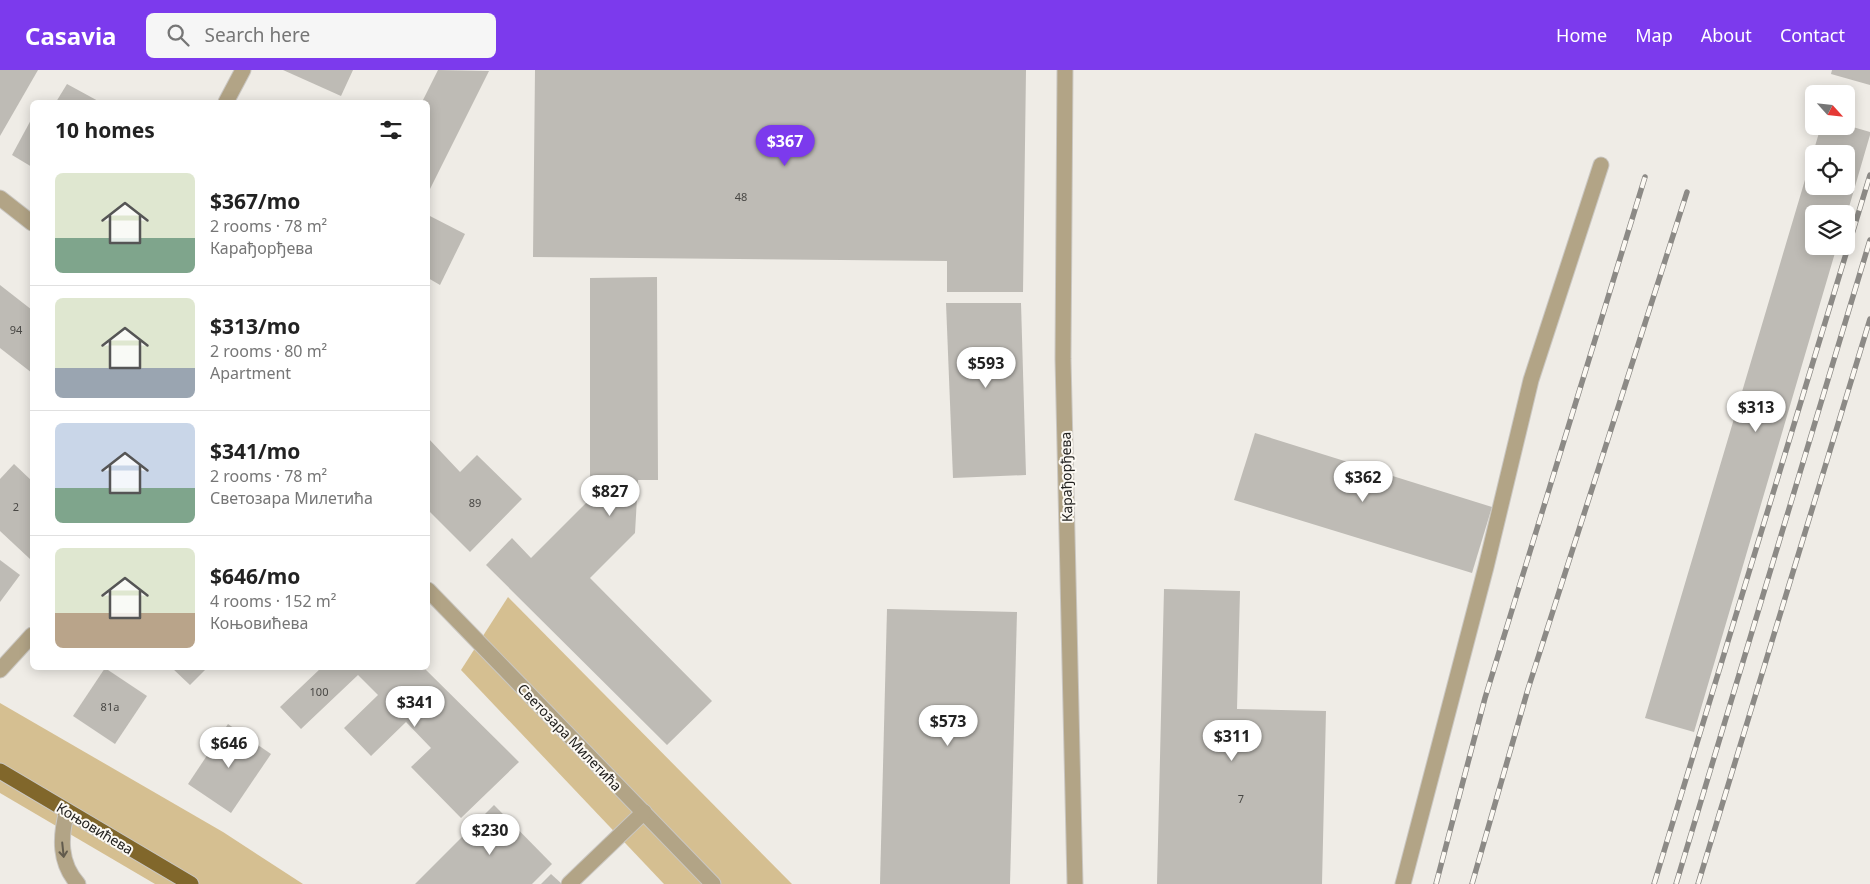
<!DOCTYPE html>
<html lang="en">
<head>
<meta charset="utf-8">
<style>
	:root { --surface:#fff; --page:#f6f6f6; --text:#222; --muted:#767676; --line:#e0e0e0; --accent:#7c3aed }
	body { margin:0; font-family:"Noto Sans",sans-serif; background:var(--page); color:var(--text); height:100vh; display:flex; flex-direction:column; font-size:19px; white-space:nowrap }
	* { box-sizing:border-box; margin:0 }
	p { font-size:16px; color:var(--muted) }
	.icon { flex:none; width:28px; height:28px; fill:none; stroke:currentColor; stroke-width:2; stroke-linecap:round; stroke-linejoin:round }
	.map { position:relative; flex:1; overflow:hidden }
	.drawer { position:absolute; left:30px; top:30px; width:400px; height:570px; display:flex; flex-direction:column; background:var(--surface); border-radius:8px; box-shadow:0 2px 12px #0003 }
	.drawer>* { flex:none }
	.needle { width:32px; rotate:117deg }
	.buttons { position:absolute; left:1805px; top:15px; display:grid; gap:10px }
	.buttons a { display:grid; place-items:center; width:50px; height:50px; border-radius:8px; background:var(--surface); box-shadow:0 2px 12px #0003; font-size:25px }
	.price { position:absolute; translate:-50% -42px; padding:0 11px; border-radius:18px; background:#fff; color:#222; font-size:16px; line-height:32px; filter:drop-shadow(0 1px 2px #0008) }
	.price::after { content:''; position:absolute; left:50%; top:30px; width:15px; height:11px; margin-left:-8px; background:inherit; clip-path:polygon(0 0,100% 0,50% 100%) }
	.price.active { background:var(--accent); color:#fff }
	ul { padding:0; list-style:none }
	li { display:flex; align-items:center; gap:15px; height:125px; padding:0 25px }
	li+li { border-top:1px solid var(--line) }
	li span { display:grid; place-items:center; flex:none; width:140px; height:100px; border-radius:8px; color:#555 }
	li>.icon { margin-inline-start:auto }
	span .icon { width:60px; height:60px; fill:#fffc; stroke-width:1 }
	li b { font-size:21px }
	h2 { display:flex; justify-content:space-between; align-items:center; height:60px; padding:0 25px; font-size:21px }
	header { display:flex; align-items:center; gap:30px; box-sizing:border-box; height:70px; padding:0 25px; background:var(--accent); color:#fff }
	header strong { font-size:24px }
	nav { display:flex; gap:28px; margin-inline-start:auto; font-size:18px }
	.search { width:350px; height:45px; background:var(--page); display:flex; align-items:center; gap:12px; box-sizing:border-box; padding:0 18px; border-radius:8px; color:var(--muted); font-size:19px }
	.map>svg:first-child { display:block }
</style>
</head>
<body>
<header>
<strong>Casavia</strong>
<div class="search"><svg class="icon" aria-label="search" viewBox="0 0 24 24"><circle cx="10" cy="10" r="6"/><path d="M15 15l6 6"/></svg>Search here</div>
<nav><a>Home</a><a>Map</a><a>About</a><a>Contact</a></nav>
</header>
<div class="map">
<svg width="1870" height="814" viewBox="0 0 1870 814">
	<rect width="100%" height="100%" fill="#efece6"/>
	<g fill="#d5bf91">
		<polygon points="508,527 792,814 664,814 461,600"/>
		<polygon points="0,633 223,762 303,814 155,814 0,723"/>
	</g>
	<g fill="#bebbb5" fill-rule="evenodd">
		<polygon points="0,0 38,0 0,66"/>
		<polygon points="283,0 353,0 341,26"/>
		<polygon points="438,0 489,1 428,123 428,32 422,32"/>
		<polygon points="535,0 1026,0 1023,222 947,222 947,191 533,187"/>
		<polygon points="1832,0 1870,0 1870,15 1831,4"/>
		<polygon points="67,14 100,32 56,32"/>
		<polygon points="32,48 32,97 12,85"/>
		<path d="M1846 55 1870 62V65L1847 144H1814V176H1837L1694 662 1645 648 1821 56ZM1814 84H1846V116H1814Z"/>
		<polygon points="428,145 465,164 440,215 428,208"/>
		<polygon points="657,207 658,410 638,410 635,463 590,508 712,631 667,675 486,495 512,468 531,488 590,429 590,208"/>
		<polygon points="0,215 32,240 32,303 0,278"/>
		<polygon points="946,233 1021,233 1026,405 953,408"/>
		<polygon points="1255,363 1492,437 1472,503 1234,430"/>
		<polygon points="428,368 460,402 477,385 522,429 470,482 428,440"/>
		<polygon points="14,394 32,411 32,486 30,489 0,461 0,409"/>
		<polygon points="0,490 20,505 0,532"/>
		<polygon points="1164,519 1240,521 1237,639 1326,641 1322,814 1157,814"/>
		<polygon points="887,539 1017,542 1010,814 880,814"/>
		<polygon points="105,598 147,626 115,674 73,646"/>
		<polygon points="172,598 207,598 190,615"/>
		<polygon points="321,598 424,598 519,692 461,748 411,697 431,678 406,652 371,686 344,658 378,625 358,605 301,659 280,637"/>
		<polygon points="228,654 271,684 231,743 188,714"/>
		<polygon points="494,735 552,794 532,814 415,814"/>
		<polygon points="551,804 562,814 541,814"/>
	</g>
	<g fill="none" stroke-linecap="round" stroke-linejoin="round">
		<g stroke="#cac7c2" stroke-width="17">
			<g id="minor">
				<polyline points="1065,0 1063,289 1075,814"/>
				<polyline points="226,32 243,0"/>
				<polyline points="0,128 32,153"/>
				<polyline points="428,520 713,814"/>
				<polyline points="0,600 32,565"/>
				<path d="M67 741C60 767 59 793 78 814"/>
				<polyline points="569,814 644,742"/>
				<polyline points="1403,814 1486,497 1531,310 1601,95"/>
			</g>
		</g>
		<g stroke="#cac7c2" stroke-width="17">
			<polyline id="major" points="0,701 191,814"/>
		</g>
		<use href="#minor" stroke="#b2a486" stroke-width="15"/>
		<use href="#major" stroke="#81672b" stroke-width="15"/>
		<g stroke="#8c8a86" stroke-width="5.5">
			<g id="rail">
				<polyline points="1436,814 1485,628 1645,107"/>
				<polyline points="1472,814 1528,619 1687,122"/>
				<polyline points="1654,814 1870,105"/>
				<polyline points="1676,814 1870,170"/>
				<polyline points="1698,814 1870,249"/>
			</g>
		</g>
		<use href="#rail" stroke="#fcf9f3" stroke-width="4" stroke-dasharray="11" stroke-linecap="butt"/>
	</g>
	<defs><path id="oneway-shaft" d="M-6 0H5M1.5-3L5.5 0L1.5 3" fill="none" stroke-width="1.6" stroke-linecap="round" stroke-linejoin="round" transform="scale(1.25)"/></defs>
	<use stroke="#625b4d" href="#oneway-shaft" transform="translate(63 780) rotate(84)"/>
	<g text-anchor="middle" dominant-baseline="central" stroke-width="4" stroke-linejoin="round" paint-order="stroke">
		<g font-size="11" fill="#484744">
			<text x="741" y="126">48</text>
			<text x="16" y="259">94</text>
			<text x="475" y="432">89</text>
			<text x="16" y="436">2</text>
			<text x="319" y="621">100</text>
			<text x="110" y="636">81a</text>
			<text x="1241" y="728">7</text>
		</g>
		<g font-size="14" fill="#21201e" stroke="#fcf9f3">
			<text transform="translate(1066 407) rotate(-91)">Карађорђева</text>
			<text transform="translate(570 667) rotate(46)">Светозара Милетића</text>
			<text transform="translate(95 758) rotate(31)">Коњовићева</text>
		</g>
	</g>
</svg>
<div class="buttons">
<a><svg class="needle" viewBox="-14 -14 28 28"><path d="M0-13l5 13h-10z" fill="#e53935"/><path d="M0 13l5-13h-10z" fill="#767676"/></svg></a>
<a><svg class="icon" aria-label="locate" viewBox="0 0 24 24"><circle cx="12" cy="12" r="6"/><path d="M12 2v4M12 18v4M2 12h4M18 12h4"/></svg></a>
<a><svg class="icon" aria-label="layers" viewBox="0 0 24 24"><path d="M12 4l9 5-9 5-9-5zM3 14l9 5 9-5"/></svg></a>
</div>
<b class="price active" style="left:785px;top:97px">$367</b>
<b class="price" style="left:986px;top:319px">$593</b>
<b class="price" style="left:1756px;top:363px">$313</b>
<b class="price" style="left:1363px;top:433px">$362</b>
<b class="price" style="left:610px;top:447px">$827</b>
<b class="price" style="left:415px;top:658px">$341</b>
<b class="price" style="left:948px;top:677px">$573</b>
<b class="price" style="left:1232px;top:692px">$311</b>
<b class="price" style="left:229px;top:699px">$646</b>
<b class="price" style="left:490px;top:786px">$230</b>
<section class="drawer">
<h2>10 homes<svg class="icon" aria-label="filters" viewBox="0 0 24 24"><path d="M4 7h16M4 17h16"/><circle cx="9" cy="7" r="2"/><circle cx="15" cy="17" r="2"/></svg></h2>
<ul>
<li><span style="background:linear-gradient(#dfe7d0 65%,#7fa58c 0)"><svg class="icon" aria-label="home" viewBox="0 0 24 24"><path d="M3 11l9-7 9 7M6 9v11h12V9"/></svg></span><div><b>$367/mo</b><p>2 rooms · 78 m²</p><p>Карађорђева</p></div></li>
<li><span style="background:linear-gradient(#dfe7d0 70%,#9aa5b1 0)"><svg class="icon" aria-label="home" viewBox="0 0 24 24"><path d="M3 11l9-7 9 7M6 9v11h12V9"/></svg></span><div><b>$313/mo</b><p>2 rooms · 80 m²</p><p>Apartment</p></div></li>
<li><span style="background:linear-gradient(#c9d6e8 65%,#7fa58c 0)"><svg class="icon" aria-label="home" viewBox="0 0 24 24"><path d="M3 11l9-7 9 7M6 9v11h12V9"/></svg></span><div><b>$341/mo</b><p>2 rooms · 78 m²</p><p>Светозара Милетића</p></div></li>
<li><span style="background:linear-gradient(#dfe7d0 65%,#b9a48a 0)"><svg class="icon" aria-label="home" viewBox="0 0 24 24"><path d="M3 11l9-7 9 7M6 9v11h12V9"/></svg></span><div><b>$646/mo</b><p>4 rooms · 152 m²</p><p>Коњовићева</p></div></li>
</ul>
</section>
</div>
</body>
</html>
